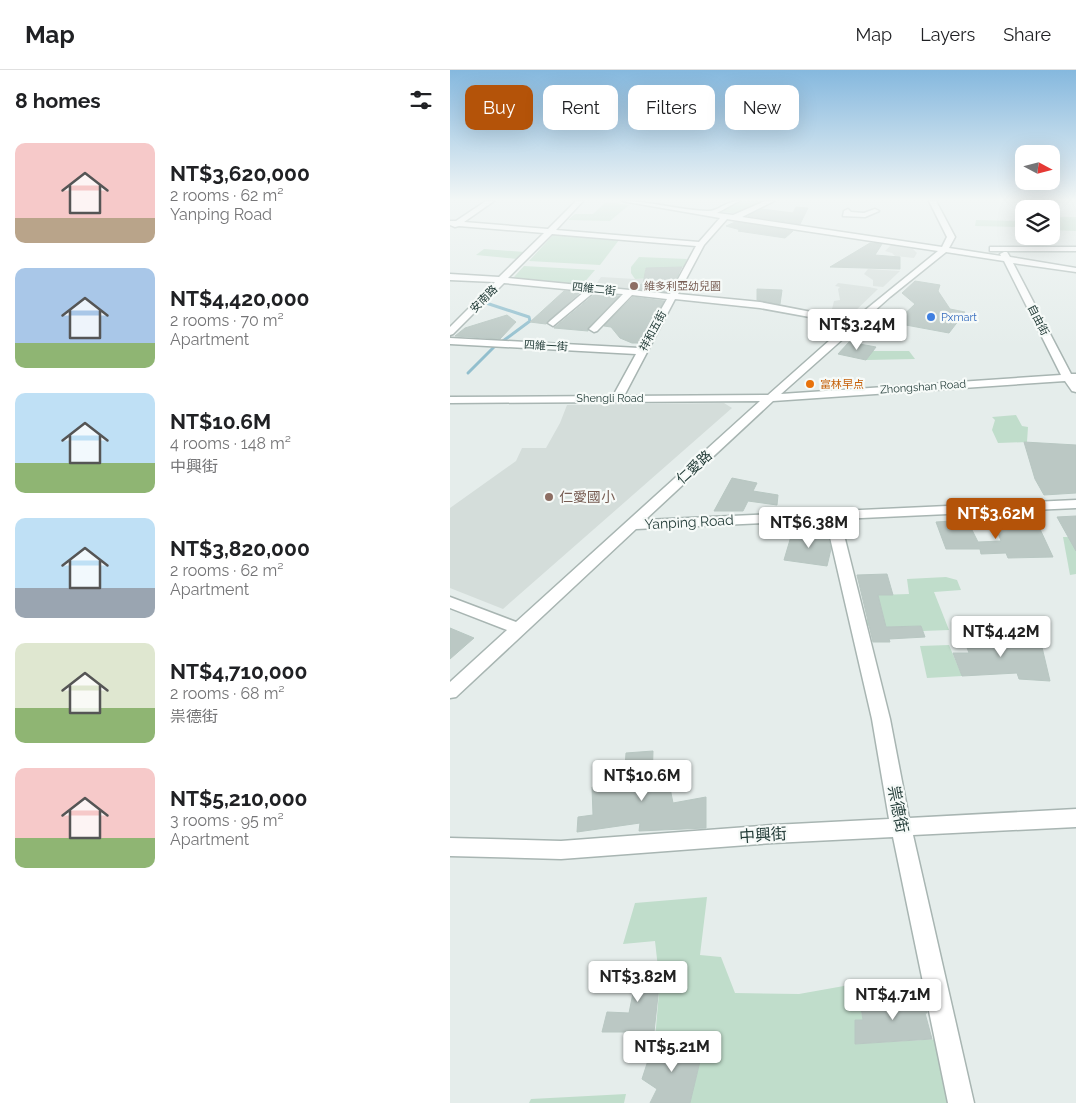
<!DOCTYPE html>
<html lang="en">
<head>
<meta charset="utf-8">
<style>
	:root { --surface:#fff; --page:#f2f2f2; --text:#202124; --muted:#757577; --line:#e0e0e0; --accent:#b45309 }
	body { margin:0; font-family:Raleway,"Noto Sans TC",sans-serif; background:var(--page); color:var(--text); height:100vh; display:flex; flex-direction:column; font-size:19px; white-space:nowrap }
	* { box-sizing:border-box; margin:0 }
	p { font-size:16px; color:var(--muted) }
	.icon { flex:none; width:28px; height:28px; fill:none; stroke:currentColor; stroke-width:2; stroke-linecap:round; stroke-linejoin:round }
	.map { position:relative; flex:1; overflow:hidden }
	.details { display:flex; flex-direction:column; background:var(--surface); width:450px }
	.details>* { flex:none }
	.hud { position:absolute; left:15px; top:15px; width:475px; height:45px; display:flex; gap:10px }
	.needle { width:32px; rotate:97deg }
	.controls { position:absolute; left:565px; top:75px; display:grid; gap:10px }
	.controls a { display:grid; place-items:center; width:45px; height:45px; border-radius:10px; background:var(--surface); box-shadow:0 5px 20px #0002; font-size:25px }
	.price { position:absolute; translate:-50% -42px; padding:0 11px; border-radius:5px; background:#fff; color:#222; font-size:16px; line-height:32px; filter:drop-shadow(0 1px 2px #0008) }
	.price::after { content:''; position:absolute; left:50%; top:30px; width:15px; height:11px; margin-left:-8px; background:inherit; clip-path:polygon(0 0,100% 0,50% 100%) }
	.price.selected { background:var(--accent); color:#fff }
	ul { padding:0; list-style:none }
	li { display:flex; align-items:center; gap:15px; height:125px; padding:0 15px }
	li span { display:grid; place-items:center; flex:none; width:140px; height:100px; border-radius:10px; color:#555 }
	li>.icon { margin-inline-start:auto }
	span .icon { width:60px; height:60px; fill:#fffc; stroke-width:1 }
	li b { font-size:21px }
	h2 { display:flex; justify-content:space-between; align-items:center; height:60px; padding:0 15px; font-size:21px }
	.pill { padding:0 18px; border-radius:10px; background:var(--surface); box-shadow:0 5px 20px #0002; font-size:18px; line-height:45px }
	.pill.selected { background:var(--accent); color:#fff }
	header { display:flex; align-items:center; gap:30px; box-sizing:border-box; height:70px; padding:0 25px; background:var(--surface); border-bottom:1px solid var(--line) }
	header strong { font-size:24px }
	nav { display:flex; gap:28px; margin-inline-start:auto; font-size:18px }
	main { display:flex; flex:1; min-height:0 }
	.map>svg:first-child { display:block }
</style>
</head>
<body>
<header>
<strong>Map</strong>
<nav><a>Map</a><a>Layers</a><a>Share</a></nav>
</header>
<main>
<section class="details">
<h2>8 homes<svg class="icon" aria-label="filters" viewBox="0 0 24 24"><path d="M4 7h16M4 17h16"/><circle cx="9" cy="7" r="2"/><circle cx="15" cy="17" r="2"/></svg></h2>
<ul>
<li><span style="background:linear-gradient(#f6c9c9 75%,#b9a48a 0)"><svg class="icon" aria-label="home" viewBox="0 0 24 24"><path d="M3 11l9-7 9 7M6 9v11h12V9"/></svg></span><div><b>NT$3,620,000</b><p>2 rooms · 62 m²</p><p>Yanping Road</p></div></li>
<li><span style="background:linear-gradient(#a9c7e8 75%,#8fb573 0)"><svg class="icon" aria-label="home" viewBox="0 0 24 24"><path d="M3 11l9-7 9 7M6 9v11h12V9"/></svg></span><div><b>NT$4,420,000</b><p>2 rooms · 70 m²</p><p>Apartment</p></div></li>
<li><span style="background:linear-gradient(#bfe0f5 70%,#8fb573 0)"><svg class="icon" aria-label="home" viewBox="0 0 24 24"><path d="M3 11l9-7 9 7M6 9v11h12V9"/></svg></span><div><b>NT$10.6M</b><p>4 rooms · 148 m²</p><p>中興街</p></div></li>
<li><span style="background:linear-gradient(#bfe0f5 70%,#9aa5b1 0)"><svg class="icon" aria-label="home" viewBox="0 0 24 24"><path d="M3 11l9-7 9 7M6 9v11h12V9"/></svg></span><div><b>NT$3,820,000</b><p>2 rooms · 62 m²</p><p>Apartment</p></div></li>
<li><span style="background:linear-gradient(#dfe7d0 65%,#8fb573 0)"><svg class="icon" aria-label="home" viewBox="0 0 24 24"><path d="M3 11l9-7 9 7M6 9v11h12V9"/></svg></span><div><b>NT$4,710,000</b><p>2 rooms · 68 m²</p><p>祟德街</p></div></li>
<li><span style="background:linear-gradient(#f6c9c9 70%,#8fb573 0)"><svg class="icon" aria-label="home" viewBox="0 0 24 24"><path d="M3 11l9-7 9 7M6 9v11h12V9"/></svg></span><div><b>NT$5,210,000</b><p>3 rooms · 95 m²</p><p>Apartment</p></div></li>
</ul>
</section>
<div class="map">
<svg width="626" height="1033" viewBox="0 0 626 1033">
	<rect width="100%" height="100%" fill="#e5edeb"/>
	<g fill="#d4ddda">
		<polygon points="441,175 463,179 467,183 464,188 445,186 442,183 435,181"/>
		<polygon points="418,199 450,201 433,217 423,216 423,210 414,204"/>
		<polygon points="151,207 185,209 228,207 218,224 144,217"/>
		<polygon points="388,213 419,217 428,219 403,243 382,239 384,231 390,230 388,219 390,217 385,216"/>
		<polygon points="274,333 282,338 53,539 0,518 0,438 66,391 72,378 96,378 110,353 117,335"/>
	</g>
	<g fill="#c0ddcb">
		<polygon points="289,131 319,131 289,144 268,141"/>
		<polygon points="156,132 179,135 160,151 118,150 125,144 143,144"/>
		<polygon points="601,142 607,147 626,147 626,161 601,160"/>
		<polygon points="526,150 574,151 574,157 525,156"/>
		<polygon points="110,164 167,168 169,170 150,195 79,191 103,165"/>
		<polygon points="34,179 75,182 67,189 26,185"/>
		<polygon points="189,187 237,189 234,197 195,199 195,203 230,204 228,207 185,209 181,203 181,197"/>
		<polygon points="74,196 145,200 132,215 67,209 64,207"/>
		<polygon points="420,281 459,281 465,289 416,290 421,283"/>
		<polygon points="566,345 572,356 578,357 577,372 548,373 542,360 545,350 542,347"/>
		<polygon points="613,467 626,467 626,504 620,505"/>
		<polygon points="496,507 507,510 511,520 484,522 499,560 473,561 471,556 436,557 435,555 416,556 415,550 434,549 428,525 459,524 457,509"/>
		<polygon points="499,575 512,606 477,608 470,576"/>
		<polygon points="257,827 250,885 271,887 285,923 349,924 405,914 413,950 405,951 405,974 489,969 501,1033 240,1033 252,983 205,969 211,899 208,898 205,871 173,874 185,833"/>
		<polygon points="176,1024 174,1033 79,1033 81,1029"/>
	</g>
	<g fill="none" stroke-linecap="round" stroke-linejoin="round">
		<g stroke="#92bfce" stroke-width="3">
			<polyline points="33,232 79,247 80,251 53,271"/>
			<polyline points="18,303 44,277"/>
		</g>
	</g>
	<g fill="#bbc8c4" stroke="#b8c7c2">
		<polygon points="346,137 358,138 350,154 298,146 312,139 343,143"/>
		<polygon points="285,152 343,161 335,168 288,161 291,160 276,156"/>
		<polygon points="420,173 432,174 425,185 450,187 450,199 380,197"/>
		<polygon points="232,197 219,222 189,219 191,214 193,214 196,198"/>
		<polygon points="465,211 490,215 488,221 500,239 515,242 499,263 445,253 465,234 452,223"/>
		<polygon points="307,219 332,220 330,234 307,230"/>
		<polygon points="114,221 130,222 96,254 80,252"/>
		<polygon points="145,224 169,226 138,258 138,261 104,258"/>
		<polygon points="183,227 214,231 190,273 182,273 170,268 161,257 154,256"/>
		<polygon points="57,245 66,252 50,269 5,266 15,258"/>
		<polygon points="399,272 426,277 416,290 388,284"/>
		<polygon points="574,372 626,375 626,423 594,425 585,409"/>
		<polygon points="282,408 307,413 303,421 328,425 327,435 298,431 293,441 264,441"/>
		<polygon points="626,446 626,481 607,447"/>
		<polygon points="517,450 528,472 551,471 546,458 589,457 603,487 558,488 556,483 531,484 530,479 496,479 486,452"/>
		<polygon points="342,463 378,467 381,479 377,496 334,490"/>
		<polygon points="437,504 443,525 428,525 436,557 471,556 475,567 439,569 440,572 423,572 407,505"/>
		<polygon points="507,551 520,551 529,575 591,573 600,611 569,609 567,603 512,606 503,583 519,583"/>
		<polygon points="0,558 24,568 0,589"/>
		<polygon points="203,681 202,715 219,713 223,733 256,727 256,758 189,761 190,753 127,762 128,747 143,745 142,717 174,713 176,683"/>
		<polygon points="177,897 211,898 204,962 152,962 157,942 179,943 184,918 173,917"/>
		<polygon points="474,925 477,943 475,943 482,969 405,974 405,950 413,950 410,932"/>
		<polygon points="205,969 252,983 240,1033 200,1033 207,1019 192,1009"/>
	</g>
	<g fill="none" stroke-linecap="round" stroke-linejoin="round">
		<g stroke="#a8b5b2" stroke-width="3">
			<g id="minor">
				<path d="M36 131H44L14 152 98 159 126 131H133L106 160 249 172 270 148 172 131C201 131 228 140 257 141 267 142 276 131 289 131L267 143 283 145 315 131H324L292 147 492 177 497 167 479 131H486L505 167 499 178 551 186 550 184 554 182H557L560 187 626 198V202L563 193 621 304H626V322L622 321 615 311 323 331 195 450 626 430V438L390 449 440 649 459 748 626 739V757L463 765 524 1033H498L443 767 323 773 111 789 0 786V768L111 771 323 755 439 749 422 649 376 450 186 459 6 627 0 628V612L57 560 0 538V527L66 552 310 331 0 333V327L163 326 186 284 0 274V268L189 278 217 229 182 225 147 261 144 262 139 259 141 257 173 224 144 222 103 256 98 253 100 251 135 221 54 213 3 264 0 265V257L45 212 0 210V204L49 207 94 163 9 156 5 157 0 155V151H6ZM277 149 283 150 488 181 403 250 310 232 228 224 254 175ZM102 164 246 176 220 224 58 208ZM496 182 554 191 611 305 331 324 440 227ZM225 229 310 238 398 254 318 325 174 326Z"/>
				<polygon points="398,139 401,142 414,143 425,139 429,141 415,147 393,146 394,141"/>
				<rect x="540" y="177" width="86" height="4"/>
			</g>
		</g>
		<use href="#minor" fill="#fff" fill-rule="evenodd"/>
	</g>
	<linearGradient id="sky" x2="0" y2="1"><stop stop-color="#85b8de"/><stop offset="0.47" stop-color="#f3f7f6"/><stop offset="1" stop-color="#f3f7f6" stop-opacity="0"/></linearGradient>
	<rect width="626" height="276" fill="url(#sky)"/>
	<g fill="#8d6e63" stroke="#f6faf8" stroke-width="2">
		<circle cx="184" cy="216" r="5"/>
		<circle cx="99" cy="427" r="5"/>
	</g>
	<circle fill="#3f7fe0" stroke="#f6faf8" stroke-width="2" cx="481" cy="247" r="5"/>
	<circle fill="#e8710a" stroke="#f6faf8" stroke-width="2" cx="360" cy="314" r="5"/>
	<g text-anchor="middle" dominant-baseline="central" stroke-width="4.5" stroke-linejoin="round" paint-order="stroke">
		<g font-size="11" fill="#785e54" stroke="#f6faf8" text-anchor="start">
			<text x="194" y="216">維多利亞幼兒園</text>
		</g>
		<g font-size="11" fill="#253e3a" stroke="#f6faf8">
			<text transform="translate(144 219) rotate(6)">四維二街</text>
			<text transform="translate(34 229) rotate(-45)">安南路</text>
			<text transform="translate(588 250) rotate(63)">自由街</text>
			<text transform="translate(203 261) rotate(-62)">祥和五街</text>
			<text transform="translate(96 276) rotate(3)">四維一街</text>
			<text transform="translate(473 317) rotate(-4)">Zhongshan Road</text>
			<text x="160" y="328">Shengli Road</text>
		</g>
		<g font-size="11" fill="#366cbe" stroke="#f6faf8" text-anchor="start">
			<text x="491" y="247">Pxmart</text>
		</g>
		<g font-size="11" fill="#c56008" stroke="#f6faf8" text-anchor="start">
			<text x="370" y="314">富林早点</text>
		</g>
		<g font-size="14" fill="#253e3a" stroke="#f6faf8">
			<text transform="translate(244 397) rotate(-42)">仁愛路</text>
			<text transform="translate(239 452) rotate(-3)">Yanping Road</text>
		</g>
		<g font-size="14" fill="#785e54" stroke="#f6faf8" text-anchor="start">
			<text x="109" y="427">仁愛國小</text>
		</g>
		<g font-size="16" fill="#253e3a" stroke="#f6faf8">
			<text transform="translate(448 739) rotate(79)">祟德街</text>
			<text transform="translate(313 765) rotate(-4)">中興街</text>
		</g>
	</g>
</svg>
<div class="controls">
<a><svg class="needle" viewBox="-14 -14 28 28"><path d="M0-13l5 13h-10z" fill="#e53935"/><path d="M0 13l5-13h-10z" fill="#757577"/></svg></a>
<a><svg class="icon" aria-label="layers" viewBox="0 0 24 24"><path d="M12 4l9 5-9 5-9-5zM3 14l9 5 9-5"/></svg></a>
</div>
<b class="price" style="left:407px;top:281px">NT$3.24M</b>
<b class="price selected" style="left:546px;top:470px">NT$3.62M</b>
<b class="price" style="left:359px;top:479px">NT$6.38M</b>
<b class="price" style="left:551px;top:588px">NT$4.42M</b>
<b class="price" style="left:192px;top:732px">NT$10.6M</b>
<b class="price" style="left:188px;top:933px">NT$3.82M</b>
<b class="price" style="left:443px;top:951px">NT$4.71M</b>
<b class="price" style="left:222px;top:1003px">NT$5.21M</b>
<div class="hud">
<a class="pill selected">Buy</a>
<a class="pill">Rent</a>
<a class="pill">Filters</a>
<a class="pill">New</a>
</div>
</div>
</main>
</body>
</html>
